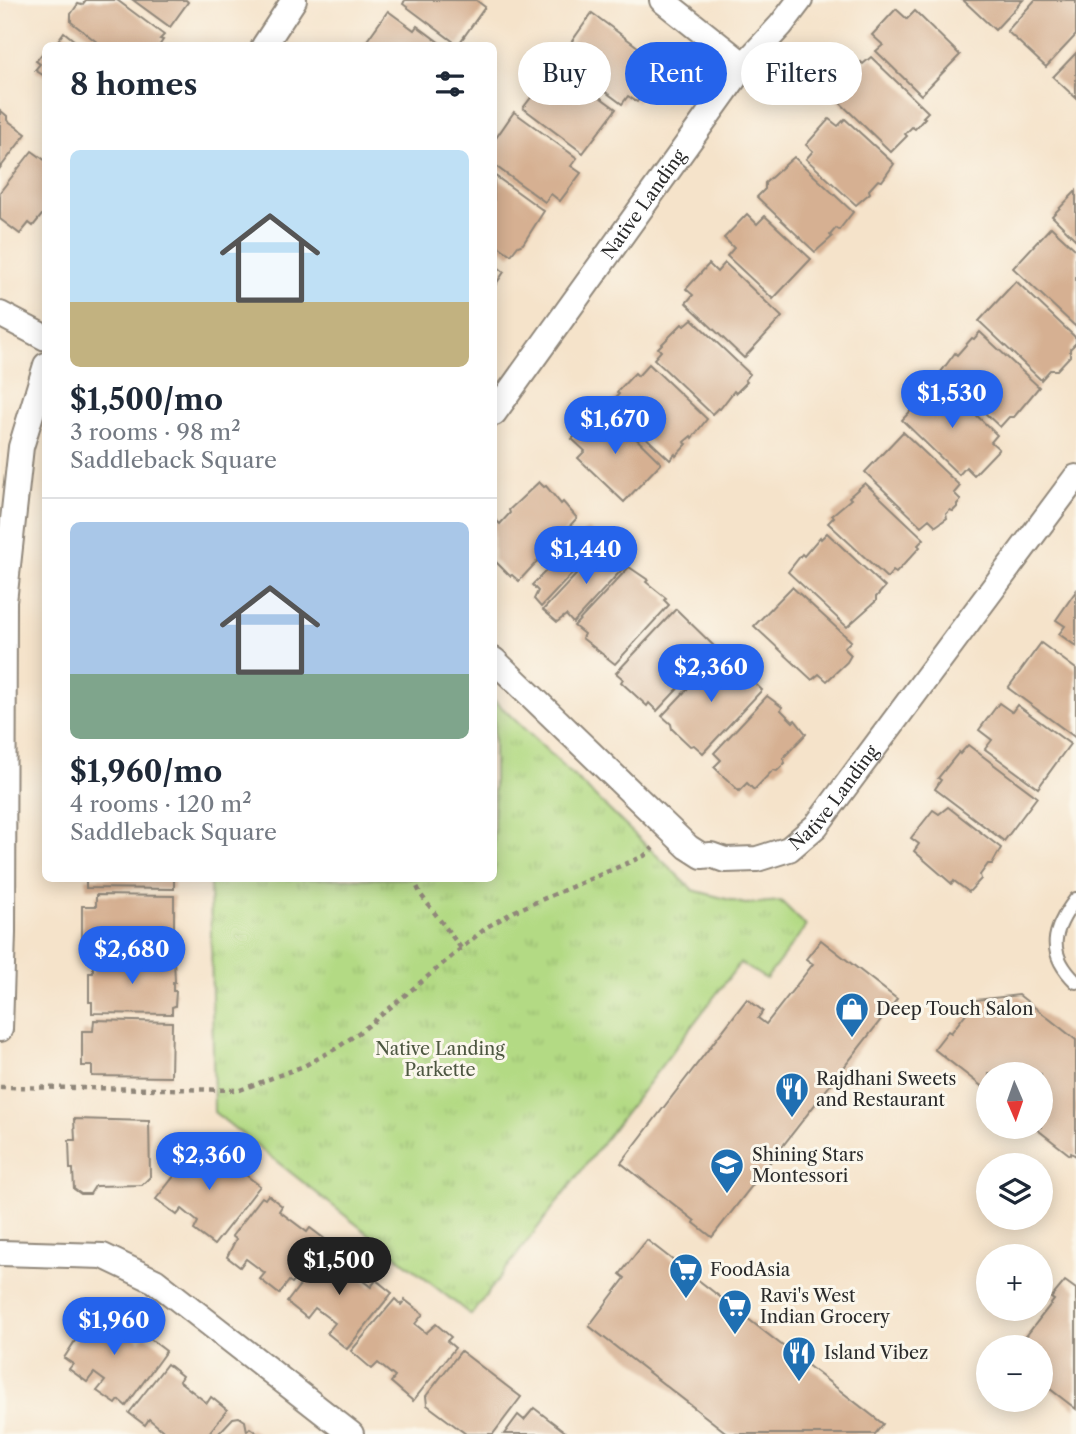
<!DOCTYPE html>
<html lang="en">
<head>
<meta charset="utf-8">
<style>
	:root { --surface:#fff; --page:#f2f2f3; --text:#1f2937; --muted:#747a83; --line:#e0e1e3; --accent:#2563eb }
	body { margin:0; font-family:"Libre Caslon Text",serif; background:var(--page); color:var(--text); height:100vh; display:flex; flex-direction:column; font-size:26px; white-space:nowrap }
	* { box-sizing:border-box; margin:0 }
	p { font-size:23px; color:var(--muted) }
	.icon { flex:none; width:38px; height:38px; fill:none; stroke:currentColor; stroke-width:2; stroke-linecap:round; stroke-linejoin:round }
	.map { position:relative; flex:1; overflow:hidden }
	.panel { position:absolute; left:42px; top:42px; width:455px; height:840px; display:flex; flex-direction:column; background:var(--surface); border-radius:10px; box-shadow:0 4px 18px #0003 }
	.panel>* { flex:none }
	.banner { position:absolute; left:518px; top:42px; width:452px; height:63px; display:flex; gap:14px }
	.needle { width:46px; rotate:178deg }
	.buttons { position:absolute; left:976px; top:1062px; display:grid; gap:14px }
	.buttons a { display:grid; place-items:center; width:77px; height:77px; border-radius:50%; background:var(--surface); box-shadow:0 4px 18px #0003; font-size:35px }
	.price { position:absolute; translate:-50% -60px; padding:0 16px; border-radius:24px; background:var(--accent); color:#fff; font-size:23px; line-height:46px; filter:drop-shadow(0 2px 4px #0008) }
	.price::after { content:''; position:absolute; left:50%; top:42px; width:21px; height:16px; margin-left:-10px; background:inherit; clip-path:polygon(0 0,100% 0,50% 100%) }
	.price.on { background:#222; color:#fff }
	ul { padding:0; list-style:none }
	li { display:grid; align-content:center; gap:14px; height:371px; padding:0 28px }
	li+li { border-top:2px solid var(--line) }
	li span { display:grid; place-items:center; height:217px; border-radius:10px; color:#555 }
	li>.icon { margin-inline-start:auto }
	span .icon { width:126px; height:126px; fill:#fffc; stroke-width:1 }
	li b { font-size:30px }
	h2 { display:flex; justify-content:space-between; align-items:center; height:84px; padding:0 28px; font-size:30px }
	.tag { padding:0 24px; border-radius:32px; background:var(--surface); box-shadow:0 4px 18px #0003; font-size:24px; line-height:63px }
	.tag.on { background:var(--accent); color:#fff }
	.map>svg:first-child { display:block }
</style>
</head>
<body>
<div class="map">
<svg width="1076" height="1434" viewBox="0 0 1076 1434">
	<defs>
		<pattern id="park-tufts" width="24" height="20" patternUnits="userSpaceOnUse" patternTransform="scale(1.75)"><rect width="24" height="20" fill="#b3da84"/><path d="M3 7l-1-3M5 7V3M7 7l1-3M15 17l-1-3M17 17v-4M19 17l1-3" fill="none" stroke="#9abb72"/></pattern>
	</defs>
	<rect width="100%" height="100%" fill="#fbf7ec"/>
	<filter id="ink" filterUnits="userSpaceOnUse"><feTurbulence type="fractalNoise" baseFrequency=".0143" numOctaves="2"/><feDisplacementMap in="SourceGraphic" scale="14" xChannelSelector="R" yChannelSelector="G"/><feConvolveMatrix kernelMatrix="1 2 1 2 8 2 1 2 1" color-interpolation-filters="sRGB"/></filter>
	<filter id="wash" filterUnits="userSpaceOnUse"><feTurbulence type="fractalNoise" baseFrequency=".00686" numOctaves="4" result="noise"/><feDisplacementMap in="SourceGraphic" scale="28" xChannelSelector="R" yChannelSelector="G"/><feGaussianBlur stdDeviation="1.57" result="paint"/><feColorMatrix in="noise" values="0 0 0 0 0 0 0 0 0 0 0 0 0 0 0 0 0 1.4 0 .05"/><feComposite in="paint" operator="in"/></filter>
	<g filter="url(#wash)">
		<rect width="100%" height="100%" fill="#f5e3ca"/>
		<polygon fill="url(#park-tufts)" stroke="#6f8258" stroke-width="2" points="494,700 693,890 745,904 781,901 806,926 766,979 740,963 471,1315 214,1112 210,879 494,878"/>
		<g id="blocks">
			<g fill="#d6b092">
				<polygon points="86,0 117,0 164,35 160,39 163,40 159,46 102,46 71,22 71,14 78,4 82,5"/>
				<polygon points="133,0 186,0 188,2 170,27"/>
				<polygon points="405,0 476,0 485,7 458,45 403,4"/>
				<polygon points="963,0 1023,0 995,30"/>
				<polygon points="1035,0 1076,0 1076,35 1046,67 1007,31"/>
				<polygon points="896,9 907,19 915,11 960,55 921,95 876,51 883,45 872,35"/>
				<polygon points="388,11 414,30 417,26 444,46 363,46"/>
				<polygon points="592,13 646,53 648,50 662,60 654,71 657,74 637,102 628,96 622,104 560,58"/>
				<polygon points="64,32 81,46 54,46"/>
				<polygon points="46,49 46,77 35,70 40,64 36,61"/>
				<polygon points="1076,53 1076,98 1053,77"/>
				<polygon points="871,57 928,112 923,117 925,118 915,129 912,127 905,134 907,136 891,152 833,96 839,89 837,86 861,62 863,64"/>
				<polygon points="556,65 616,109 583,153 523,108"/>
				<polygon points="0,110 7,116 7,120 26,134 0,168"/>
				<polygon points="514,112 577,158 571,166 581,173 560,201 551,194 545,202 494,165 494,141"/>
				<polygon points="829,119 838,126 845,119 894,164 882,181 878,180 869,190 870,193 856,205 806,159 813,151 806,145"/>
				<polygon points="32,151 46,161 46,210 33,226 29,223 20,234 0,219 0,192"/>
				<polygon points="794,157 853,212 839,230 836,228 830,235 832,237 815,252 757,197 765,189 765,183"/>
				<polygon points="494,175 544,211 523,244 518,246 511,255 494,243"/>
				<polygon points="1076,191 1076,240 1052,216"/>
				<polygon points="747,214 757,224 765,216 811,259 773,299 727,256 734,248 724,238"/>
				<polygon points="1051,227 1076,250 1076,327 1013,268"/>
				<polygon points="725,263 782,317 744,358 686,303 693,295 686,289 709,264 717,272"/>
				<polygon points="494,264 504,272 494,287"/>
				<polygon points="1016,281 1076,338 1076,343 1070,349 1070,356 1057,370 1050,370 1041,380 979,321"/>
				<polygon points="692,319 750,374 745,380 747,382 736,393 734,391 720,409 718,408 712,414 654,359 661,351 658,348 682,324 684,326"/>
				<polygon points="980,332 1039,387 1014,417 1009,417 1000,427 941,372 955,353 957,355 972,338 974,339"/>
				<polygon points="649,364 707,419 692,438 691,436 684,442 687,444 676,456 675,454 670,460 610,404 619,394 617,392 635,373 638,376"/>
				<polygon points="940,380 997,435 991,442 999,449 974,475 966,467 959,475 902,420"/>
				<polygon points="595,416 604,425 613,416 661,463 624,502 578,458 585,451 572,439"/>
				<polygon points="903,432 960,486 954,493 961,500 957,504 957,507 953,511 950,510 946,514 947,518 936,526 929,519 921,526 865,472"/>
				<polygon points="539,482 544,487 546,486 561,504 563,502 577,518 519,581 512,575 510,576 494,560 494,518 500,524 510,513 509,510"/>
				<polygon points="865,483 924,539 918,545 920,547 896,573 893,571 887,578 828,523 834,517 832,515 851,499 849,497"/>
				<polygon points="588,528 602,542 541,607 534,599 538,591 532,585"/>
				<polygon points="827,533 885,587 876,597 876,601 847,627 788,572 802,554 804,556 820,537 821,539"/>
				<polygon points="605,544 627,564 573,623 566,615 557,622 543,610"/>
				<polygon points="629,567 648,580 646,582 666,598 664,600 669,605 615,664 582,638 584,634 574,626"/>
				<polygon points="792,587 851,641 844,648 851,655 847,662 827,681 819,674 812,680 754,626"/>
				<polygon points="1076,591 1076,646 1059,634 1065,626 1056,620"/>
				<polygon points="676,609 716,648 657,711 649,703 647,706 621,682 623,679 616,673"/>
				<polygon points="1041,643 1076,669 1076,738 1008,688"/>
				<polygon points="721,653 762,690 703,753 694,745 690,746 672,729 671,724 662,716"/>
				<polygon points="767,696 782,707 781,710 793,722 795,720 806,734 783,758 785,763 777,771 773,770 754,790 747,783 739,791 714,767 721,760 714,753"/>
				<polygon points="999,703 1012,712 1017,705 1070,744 1038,788 985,749 992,740 979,730"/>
				<polygon points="968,745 1037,797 1004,841 935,789 941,780 938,778 959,752 960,754"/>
				<polygon points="948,807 1001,848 992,864 988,864 980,875 981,879 969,892 954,881 952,884 914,851 919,844 911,838 933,810 939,814"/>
				<polygon points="86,878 174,878 174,889 86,888"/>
				<polygon points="96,895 174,896 174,951 94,950 94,941 82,941 82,906 96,906"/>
				<polygon points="821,940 897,999 712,1237 694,1223 695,1221 621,1163 747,999 763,1011 758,1018 766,1024 813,964 806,959"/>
				<polygon points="93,957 174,958 175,982 173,982 173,991 176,991 175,1006 172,1007 172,1014 92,1013 92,1002 89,1002 89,973 93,973"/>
				<polygon points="1019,995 1076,1040 1076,1156 1071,1153 1070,1155 1034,1127 1041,1127 1041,1074 989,1074 989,1092 934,1049 948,1031 951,1033 976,1000"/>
				<polygon points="94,1020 172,1022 171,1077 92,1076 92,1066 82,1066 82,1031 93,1031"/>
				<polygon points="74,1119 149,1121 150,1177 142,1185 95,1186 90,1194 81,1194 74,1189 73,1169 70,1169 69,1140 75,1140"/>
				<polygon points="202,1141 260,1186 214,1245 194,1230 198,1222 182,1209 177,1215 156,1199"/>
				<polygon points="268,1195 282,1206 279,1211 307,1232 310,1228 326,1240 292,1283 289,1281 279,1294 260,1279 265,1273 246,1259 240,1267 227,1257 236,1239 232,1236 262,1197 265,1199"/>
				<polygon points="647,1240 883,1424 875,1434 728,1434 589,1326 625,1278 620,1274"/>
				<polygon points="332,1247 347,1259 342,1265 371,1287 376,1280 392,1293 347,1349 327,1333 335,1323 315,1308 307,1318 287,1302 325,1252 327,1253"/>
				<polygon points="1065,1281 1076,1289 1076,1409 1041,1382 1041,1348 1017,1348 1054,1300 1051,1298"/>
				<polygon points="395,1299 401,1305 405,1300 423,1314 415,1324 426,1333 436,1324 451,1337 447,1341 455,1348 413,1401 391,1382 395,1377 378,1363 372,1369 351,1351"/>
				<polygon points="107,1306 127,1321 122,1328 140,1341 145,1335 166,1351 126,1406 119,1400 116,1404 97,1391 105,1381 94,1373 87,1382 69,1369 73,1364 64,1358 82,1330 84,1331 93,1319 96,1321"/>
				<polygon points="461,1351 521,1397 493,1434 466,1434 427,1405 426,1396"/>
				<polygon points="167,1364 182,1376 179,1381 207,1403 211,1397 227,1410 208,1434 167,1434 149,1419 145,1425 129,1413"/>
				<polygon points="534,1408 568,1434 504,1434 518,1415 524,1420"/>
				<polygon points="239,1417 245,1421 247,1431 250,1428 258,1434 218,1434 233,1418"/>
			</g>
		</g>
	</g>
	<g filter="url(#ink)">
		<use href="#blocks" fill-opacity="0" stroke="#90877a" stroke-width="2"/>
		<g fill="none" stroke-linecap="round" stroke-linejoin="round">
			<g stroke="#90877a" stroke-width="16">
				<path id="service" d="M1076 899C1052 930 1046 953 1076 982"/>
			</g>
			<g stroke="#90877a" stroke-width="28">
				<g id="minor">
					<polyline points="662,0 744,65"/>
					<polyline points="264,46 294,0"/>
					<polyline points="0,314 46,338"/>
					<path id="s1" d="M494 413 744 65 781 25 800 0"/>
					<path id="s2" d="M494 660 688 847 702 856 711 855 725 860 757 859 789 849 816 826 1076 477"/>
					<polyline points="0,1029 3,933 4,602 21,447 46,365"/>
					<polyline points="0,1253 103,1256 155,1281 351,1434"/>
				</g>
			</g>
			<g stroke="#90877a" stroke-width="4.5" stroke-dasharray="5 5" stroke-linecap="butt">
				<polyline points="413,878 421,895 461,948"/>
				<polyline points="0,1087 240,1090 304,1066 337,1048 368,1026 487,927 515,911 644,856 653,848"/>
			</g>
			<use href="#service" stroke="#fff" stroke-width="12"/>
			<use href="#minor" stroke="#fff" stroke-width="24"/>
		</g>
	</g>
	<defs>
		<g id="shop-pin" transform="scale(1.75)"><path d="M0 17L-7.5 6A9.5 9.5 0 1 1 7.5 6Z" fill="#1f6fb2" stroke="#fbf7ec"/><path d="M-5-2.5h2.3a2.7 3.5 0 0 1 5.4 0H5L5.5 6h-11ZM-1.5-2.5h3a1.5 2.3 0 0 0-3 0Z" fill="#fff"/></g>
		<g id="restaurant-pin" transform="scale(1.75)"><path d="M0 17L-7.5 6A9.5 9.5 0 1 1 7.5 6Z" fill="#1f6fb2" stroke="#fbf7ec"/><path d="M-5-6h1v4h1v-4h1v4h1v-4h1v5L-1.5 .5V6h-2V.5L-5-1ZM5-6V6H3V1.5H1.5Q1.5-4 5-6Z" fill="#fff"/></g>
		<g id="school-pin" transform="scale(1.75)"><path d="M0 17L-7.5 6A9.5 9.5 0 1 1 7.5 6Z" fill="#1f6fb2" stroke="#fbf7ec"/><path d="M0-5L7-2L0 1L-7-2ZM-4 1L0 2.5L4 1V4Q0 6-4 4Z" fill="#fff"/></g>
		<g id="supermarket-pin" transform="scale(1.75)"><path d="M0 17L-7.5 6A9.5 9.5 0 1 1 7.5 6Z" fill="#1f6fb2" stroke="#fbf7ec"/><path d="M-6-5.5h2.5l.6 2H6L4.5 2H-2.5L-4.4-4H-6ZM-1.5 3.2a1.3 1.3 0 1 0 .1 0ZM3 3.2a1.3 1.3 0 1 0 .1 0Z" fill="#fff"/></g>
	</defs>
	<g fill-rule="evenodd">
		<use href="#shop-pin" x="852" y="1009"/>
		<use href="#restaurant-pin" x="792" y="1089"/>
		<use href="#school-pin" x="727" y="1165"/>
		<use href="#supermarket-pin" x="686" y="1270"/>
		<use href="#supermarket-pin" x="735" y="1306"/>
		<use href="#restaurant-pin" x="799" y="1353"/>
	</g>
	<g text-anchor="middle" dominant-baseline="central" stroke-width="6" stroke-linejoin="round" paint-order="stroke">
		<g font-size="18" fill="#2b2b2b" stroke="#fbf7ec">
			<text stroke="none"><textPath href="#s1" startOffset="257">Native Landing</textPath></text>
			<text stroke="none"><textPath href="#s2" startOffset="444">Native Landing</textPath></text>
		</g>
		<g font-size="18" fill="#2b2b2b" stroke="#fbf7ec" text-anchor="start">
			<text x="876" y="1009">Deep Touch Salon</text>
			<text x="816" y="1079">Rajdhani Sweets<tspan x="816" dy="21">and Restaurant</tspan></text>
			<text x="752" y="1155">Shining Stars<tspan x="752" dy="21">Montessori</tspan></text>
			<text x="710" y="1270">FoodAsia</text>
			<text x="760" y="1296">Ravi's West<tspan x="760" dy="21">Indian Grocery</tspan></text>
			<text x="824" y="1353">Island Vibez</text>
		</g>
		<g font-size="18" fill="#4d5741" stroke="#fbf7ec">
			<text x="440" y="1049">Native Landing<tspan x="440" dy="21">Parkette</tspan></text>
		</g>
	</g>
</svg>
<div class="buttons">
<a><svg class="needle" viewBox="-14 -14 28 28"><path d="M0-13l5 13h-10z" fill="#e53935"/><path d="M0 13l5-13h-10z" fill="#747a83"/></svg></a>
<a><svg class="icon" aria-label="layers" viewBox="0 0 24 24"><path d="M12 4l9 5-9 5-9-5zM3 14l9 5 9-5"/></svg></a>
<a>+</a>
<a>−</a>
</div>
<b class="price" style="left:952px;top:430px">$1,530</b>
<b class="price" style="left:615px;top:456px">$1,670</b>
<b class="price" style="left:586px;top:586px">$1,440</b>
<b class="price" style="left:711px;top:704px">$2,360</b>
<b class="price" style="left:132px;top:986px">$2,680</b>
<b class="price" style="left:209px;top:1192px">$2,360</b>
<b class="price on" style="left:339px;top:1297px">$1,500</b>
<b class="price" style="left:114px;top:1357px">$1,960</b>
<div class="banner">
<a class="tag">Buy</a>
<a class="tag on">Rent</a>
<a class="tag">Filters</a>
</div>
<section class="panel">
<h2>8 homes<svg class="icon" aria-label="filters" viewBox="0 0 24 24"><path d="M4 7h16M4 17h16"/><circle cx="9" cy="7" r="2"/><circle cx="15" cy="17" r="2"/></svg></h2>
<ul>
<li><span style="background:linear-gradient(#bfe0f5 70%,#c2b280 0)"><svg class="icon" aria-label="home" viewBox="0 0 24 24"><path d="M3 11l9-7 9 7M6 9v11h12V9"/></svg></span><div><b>$1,500/mo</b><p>3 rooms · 98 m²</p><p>Saddleback Square</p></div></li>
<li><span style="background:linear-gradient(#a9c7e8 70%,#7fa58c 0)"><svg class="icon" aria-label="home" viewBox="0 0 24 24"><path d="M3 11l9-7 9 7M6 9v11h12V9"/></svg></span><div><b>$1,960/mo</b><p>4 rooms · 120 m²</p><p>Saddleback Square</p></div></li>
</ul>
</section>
</div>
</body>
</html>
